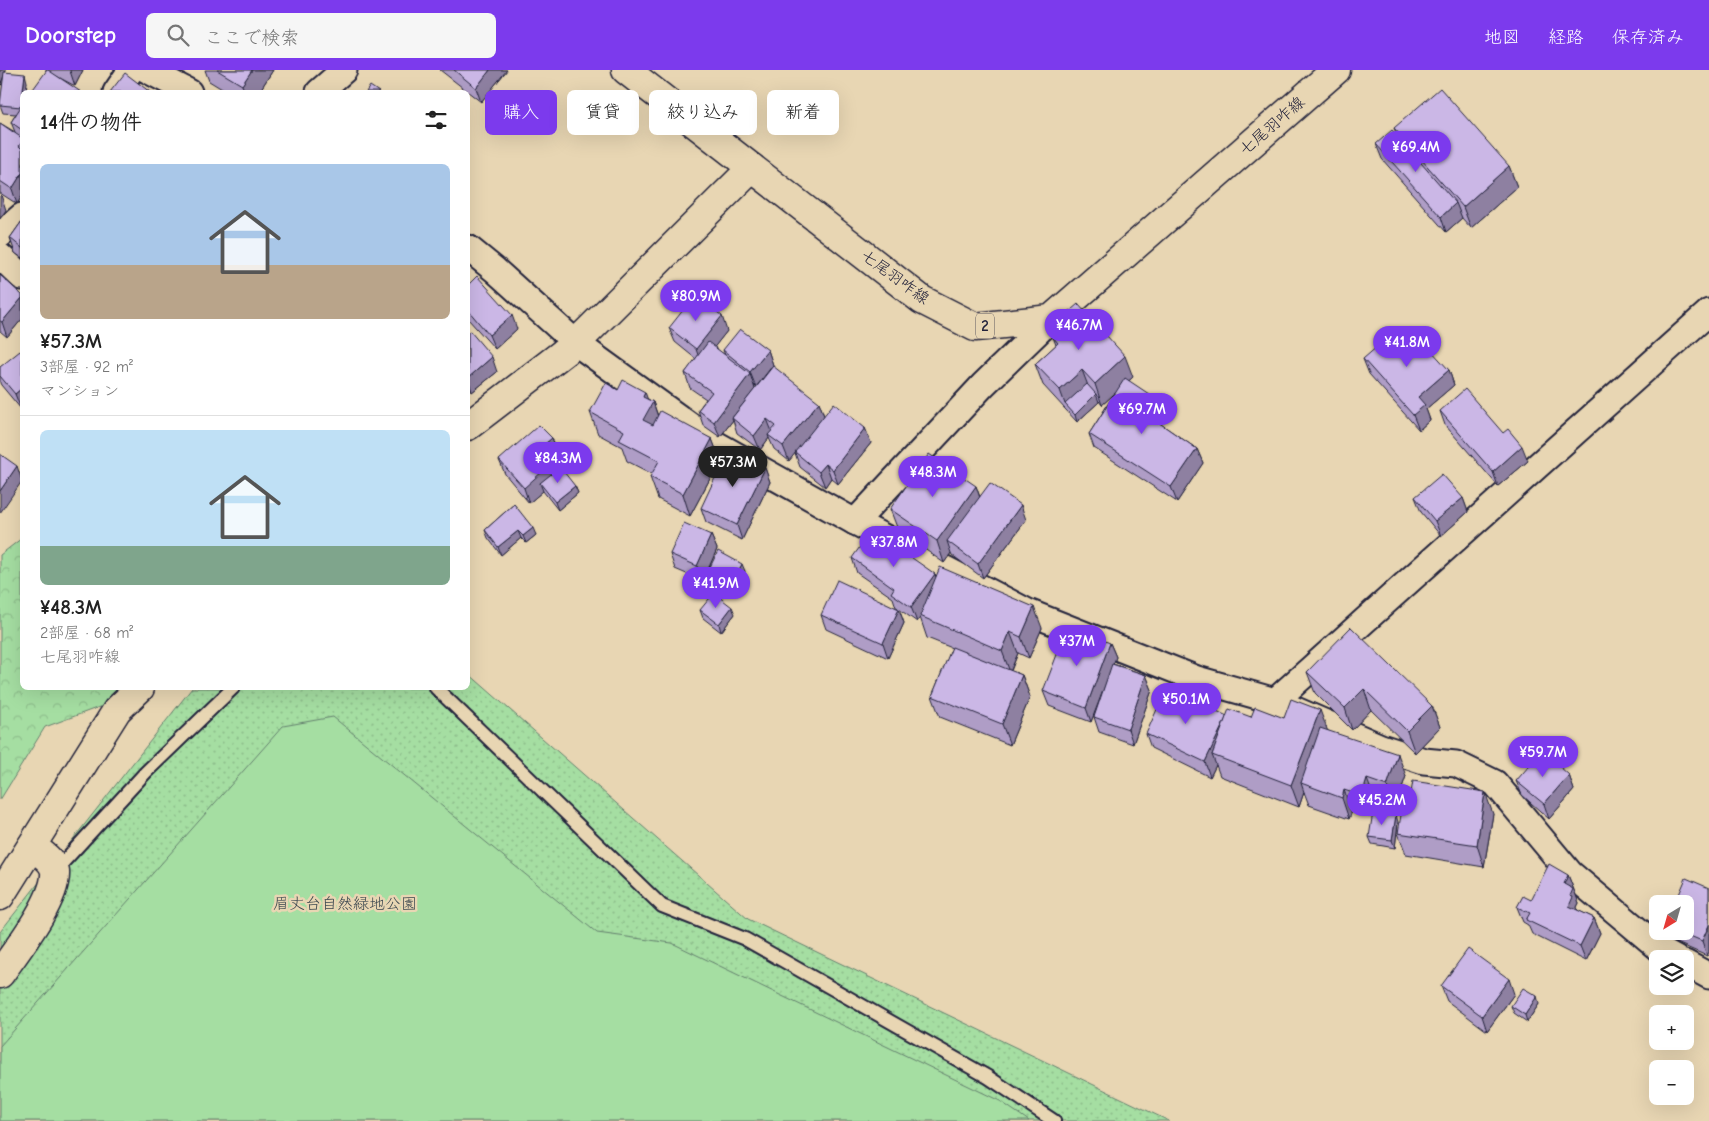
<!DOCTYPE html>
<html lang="ja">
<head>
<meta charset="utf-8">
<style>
	:root { --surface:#fff; --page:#f6f6f6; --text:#222; --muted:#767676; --line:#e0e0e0; --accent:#7c3aed }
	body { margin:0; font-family:"Comic Neue","Klee One",sans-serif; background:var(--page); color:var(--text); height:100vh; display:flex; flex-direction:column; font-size:19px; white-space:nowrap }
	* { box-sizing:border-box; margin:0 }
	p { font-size:16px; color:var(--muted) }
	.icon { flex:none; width:28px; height:28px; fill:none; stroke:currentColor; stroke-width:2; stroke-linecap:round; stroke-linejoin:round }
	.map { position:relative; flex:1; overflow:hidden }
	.side { position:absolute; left:20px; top:20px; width:450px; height:600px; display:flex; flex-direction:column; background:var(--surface); border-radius:8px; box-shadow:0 5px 20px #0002 }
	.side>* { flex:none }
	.guide { position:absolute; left:485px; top:20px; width:475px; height:45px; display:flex; gap:10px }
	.needle { width:32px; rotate:217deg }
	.tools { position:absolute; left:1649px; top:825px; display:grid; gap:10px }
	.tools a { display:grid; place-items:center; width:45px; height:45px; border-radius:8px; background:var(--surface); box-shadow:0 5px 20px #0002; font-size:25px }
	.price { position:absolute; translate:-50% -42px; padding:0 11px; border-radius:18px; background:var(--accent); color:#fff; font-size:16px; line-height:32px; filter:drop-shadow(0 1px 2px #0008) }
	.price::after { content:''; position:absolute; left:50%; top:30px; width:15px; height:11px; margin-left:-8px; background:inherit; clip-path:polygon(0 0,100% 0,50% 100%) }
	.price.current { background:#222; color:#fff }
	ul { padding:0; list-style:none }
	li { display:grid; align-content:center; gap:10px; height:265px; padding:0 20px }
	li+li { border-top:1px solid var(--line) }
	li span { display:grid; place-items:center; height:155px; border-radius:8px; color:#555 }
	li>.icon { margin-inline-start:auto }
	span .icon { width:90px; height:90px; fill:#fffc; stroke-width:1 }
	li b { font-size:21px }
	h2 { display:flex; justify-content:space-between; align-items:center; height:60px; padding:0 20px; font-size:21px }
	.chip { padding:0 18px; border-radius:8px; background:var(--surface); box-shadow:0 5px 20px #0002; font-size:18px; line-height:45px }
	.chip.current { background:var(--accent); color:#fff }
	header { display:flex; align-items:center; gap:30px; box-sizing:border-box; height:70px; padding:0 25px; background:var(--accent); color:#fff }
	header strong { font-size:24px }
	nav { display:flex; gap:28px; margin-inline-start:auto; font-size:18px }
	.search { width:350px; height:45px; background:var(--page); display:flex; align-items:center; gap:12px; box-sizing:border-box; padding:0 18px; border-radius:8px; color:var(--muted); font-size:19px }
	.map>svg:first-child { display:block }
</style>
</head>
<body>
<header>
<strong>Doorstep</strong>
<div class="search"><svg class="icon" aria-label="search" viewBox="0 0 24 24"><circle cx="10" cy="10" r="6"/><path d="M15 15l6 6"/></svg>ここで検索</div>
<nav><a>地図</a><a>経路</a><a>保存済み</a></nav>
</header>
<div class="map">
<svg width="1709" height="1051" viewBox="0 0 1709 1051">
	<defs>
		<pattern id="forest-crowns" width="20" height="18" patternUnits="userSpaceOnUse" patternTransform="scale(1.25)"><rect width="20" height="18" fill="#a5dea2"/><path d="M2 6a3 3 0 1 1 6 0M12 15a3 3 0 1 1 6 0" fill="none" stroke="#8ebe8c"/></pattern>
		<pattern id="park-dots" width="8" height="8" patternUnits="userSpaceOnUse" patternTransform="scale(1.25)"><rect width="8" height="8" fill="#a5dea2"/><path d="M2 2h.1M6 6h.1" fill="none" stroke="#8ebe8c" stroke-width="1.8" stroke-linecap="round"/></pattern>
	</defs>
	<rect width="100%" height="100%" fill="#e8d6b3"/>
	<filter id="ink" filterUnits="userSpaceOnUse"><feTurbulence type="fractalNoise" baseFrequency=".02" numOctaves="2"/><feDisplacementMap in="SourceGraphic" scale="10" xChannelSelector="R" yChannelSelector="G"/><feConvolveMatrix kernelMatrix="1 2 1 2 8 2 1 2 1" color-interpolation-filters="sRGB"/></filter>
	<g filter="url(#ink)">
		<polygon fill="url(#forest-crowns)" stroke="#64806e" points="22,468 22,618 151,618 45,657 0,730 0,485"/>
		<polygon fill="url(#park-dots)" stroke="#64806e" points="468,603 748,849 1169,1051 0,1051 0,862 192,618 468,618"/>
		<polygon fill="#a5dea2" stroke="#64806e" points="333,647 597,863 672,873 1000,1031 1029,1051 0,1051 0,976 283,656"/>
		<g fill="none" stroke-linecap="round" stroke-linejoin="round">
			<g stroke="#22223b" stroke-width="16">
				<g id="lane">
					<polyline points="436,618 662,836 745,869 988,1007 1054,1051"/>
					<polyline points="55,801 146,702 233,618"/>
				</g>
			</g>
			<g stroke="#22223b" stroke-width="29">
				<g id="street">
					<polyline points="147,0 189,22"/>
					<polyline points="116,22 131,0"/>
					<polyline points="319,22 344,0"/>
					<polyline points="0,165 22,146"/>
					<polyline points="468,178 495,200 576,273 714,373 855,452 1028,542 1197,609 1275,631 1381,677 1424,691 1456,694 1495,713 1570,803 1665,883 1676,889"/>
					<polyline points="0,186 22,207"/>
					<polyline points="855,452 983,315 1051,249"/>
					<polyline points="1275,631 1709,242"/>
					<polyline points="1685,893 1709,906"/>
				</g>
			</g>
			<g stroke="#22223b" stroke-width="31">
				<g id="secondary">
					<polyline points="468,356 576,273 752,98"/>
					<polyline points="0,826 117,640 140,618"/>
					<path d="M0 904C16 881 57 829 55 802 54 790 40 783 32 776"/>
				</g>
			</g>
			<g stroke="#22223b" stroke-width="31">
				<polyline id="primary" points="626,0 922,230 975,257 1051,249 1336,0"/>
			</g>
			<use href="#lane" stroke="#e8d6b3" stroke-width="12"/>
			<use href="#street" stroke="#e8d6b3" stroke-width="25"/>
			<use href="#secondary" stroke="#e8d6b3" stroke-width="28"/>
			<use href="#primary" stroke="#e8d6b3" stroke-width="28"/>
		</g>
		<g fill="#af9dc6" stroke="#22223b">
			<polygon points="0,0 6,0 5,2 27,12 22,22 22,126 17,134 0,123 0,53 15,62 11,52 16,44 3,43 0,35 4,5 0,16"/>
			<polygon points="45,0 83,0 75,16"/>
			<polygon points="205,0 273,0 259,22 227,22 209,11"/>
			<polygon points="440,0 507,0 481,32"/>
			<polygon points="1394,58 1509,96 1517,117 1471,158 1461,147 1462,148 1446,162 1382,89 1376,74 1397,65"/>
			<polygon points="22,151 22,188 15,183 10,168"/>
			<polygon points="0,205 22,225 22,249 7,267 0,261"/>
			<polygon points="468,215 517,259 495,279 468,249"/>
			<polygon points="1057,252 1133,307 1129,311 1160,343 1155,350 1197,379 1203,393 1177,432 1094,378 1089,364 1115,323 1102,335 1099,331 1099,332 1077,352 1043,315 1035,294 1056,275 1053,267 1060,260"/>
			<polygon points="669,258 727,261 714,277 725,285 723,280 768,280 773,295 756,317 754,315 755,319 819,332 824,346 865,358 871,373 838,414 831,408 825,417 800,397 795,383 789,391 774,379 769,368 760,380 737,363 733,350 720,367 703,355 698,340 706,329 690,318 685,303 696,289 675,272"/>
			<polygon points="468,262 497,302 472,322 468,316"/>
			<polygon points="1392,275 1449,300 1454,315 1426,339 1430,350 1419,360 1369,304 1363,289"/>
			<polygon points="22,284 22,337 21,339 1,315 0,313 0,297"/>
			<polygon points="618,320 648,329 653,332 658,346 712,369 720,390 690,446 658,429 650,407 652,404 627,391 622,377 598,364 590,342"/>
			<polygon points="1440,341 1528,391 1498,416 1445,355"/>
			<polygon points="552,368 557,383 554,385 558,395 555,397 556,400 575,416 578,423 558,440 543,421 529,433 505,404 499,390"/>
			<polygon points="765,398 770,412 742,470 706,452 701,438"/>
			<polygon points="976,416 980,427 1026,450 983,508 952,485 951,483 944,493 898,460 890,439"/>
			<polygon points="1415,427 1463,428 1468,442 1441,466 1421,442"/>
			<polygon points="514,434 536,465 526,473 521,468 501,485 488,468 485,460"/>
			<polygon points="711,465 717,479 703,511 675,499 670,484"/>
			<polygon points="852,488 935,504 936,507 1042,558 1029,588 1018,583 1011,601 1022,605 1030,627 1010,675 940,647 932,626 952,578 927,568 920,547 917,552 899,539 904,553 888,588 826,559 821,545 898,538 896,537 893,528 857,503"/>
			<polygon points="708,501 745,501 735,521 711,508"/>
			<polygon points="700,540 735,544 721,562 703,548"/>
			<polygon points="1110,573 1116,587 1113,594 1146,605 1152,620 1133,674 1099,662 1094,647 1105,615 1091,652 1049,636 1043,621"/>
			<polygon points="1307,602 1432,636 1440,657 1415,683 1371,640 1352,660 1315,623"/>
			<polygon points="1227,646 1284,648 1327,660 1406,706 1395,738 1375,731 1370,747 1352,741 1349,749 1309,735 1304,722 1299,737 1220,706 1216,695 1210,707 1151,678 1146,664"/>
			<polygon points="1569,705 1574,720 1549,749 1522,725 1516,711"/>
			<polygon points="1409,734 1493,744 1484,797 1406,784 1398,763"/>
			<polygon points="1398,752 1395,778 1372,774 1369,767"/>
			<polygon points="1568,805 1579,833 1577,837 1577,840 1594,848 1600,863 1586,891 1532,864 1528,855 1523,852 1517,837 1531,830"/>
			<polygon points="1709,818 1709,882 1707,886 1670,870 1667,861 1685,861"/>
			<polygon points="1441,916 1514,924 1487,961 1447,931"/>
			<polygon points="1539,934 1527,952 1514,943 1511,936"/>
		</g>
		<g fill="#8e80a1" stroke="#22223b">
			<polygon points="0,0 6,0 0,16"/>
			<polygon points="70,0 83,0 75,16 70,1"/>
			<polygon points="252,0 273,0 259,22 245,22 242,15"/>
			<polygon points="490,0 507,0 481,32 476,18"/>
			<polygon points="25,4 27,12 26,22 23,22"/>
			<polygon points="1509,96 1517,117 1471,158 1463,137"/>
			<polygon points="22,103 22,126 17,134 12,119"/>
			<polygon points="1,125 6,140 0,149 0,126"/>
			<polygon points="1456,133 1462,148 1446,162 1441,147"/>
			<polygon points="22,228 22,249 7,267 2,252"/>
			<polygon points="512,245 517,259 495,279 489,265"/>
			<polygon points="722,246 727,261 701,294 696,279"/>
			<polygon points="768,280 773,295 756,317 750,302"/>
			<polygon points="1125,286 1133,307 1102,335 1095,314"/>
			<polygon points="492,287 497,302 472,322 468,308"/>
			<polygon points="1082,300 1090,321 1065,334 1060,320"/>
			<polygon points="1449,300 1454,315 1426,339 1430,350 1419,360 1413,345 1418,327"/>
			<polygon points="750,304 755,319 732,348 733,350 720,367 714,352"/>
			<polygon points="22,318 22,337 21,339 15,324"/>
			<polygon points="645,322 650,336 653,332 660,353 651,371 643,350 643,327"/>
			<polygon points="1096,324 1099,332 1077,352 1075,345"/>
			<polygon points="1155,328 1160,343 1150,358 1145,343"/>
			<polygon points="819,332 824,346 789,391 783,376"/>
			<polygon points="767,349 773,364 768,365 769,368 760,380 754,366"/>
			<polygon points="865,358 871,373 838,414 833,400"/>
			<polygon points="552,368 557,383 554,385 558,395 555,397 559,407 540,413 543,421 529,433 524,418 546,373"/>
			<polygon points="712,369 720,390 690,446 683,424"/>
			<polygon points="1522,376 1528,391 1498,416 1493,402"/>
			<polygon points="1197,379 1203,393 1177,432 1171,417"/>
			<polygon points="826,394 831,408 825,417 819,402"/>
			<polygon points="17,396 22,411 0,443 0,421"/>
			<polygon points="765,398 770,412 742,470 737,455"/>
			<polygon points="575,416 578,423 558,440 555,432"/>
			<polygon points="976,416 983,437 947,471 951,483 944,493 937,471"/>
			<polygon points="1463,428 1468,442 1441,466 1435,451"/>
			<polygon points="1021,435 1026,450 983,508 978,494"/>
			<polygon points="533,458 536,465 526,473 523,466"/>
			<polygon points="518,461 521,468 501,485 498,477"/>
			<polygon points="711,465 717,479 703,511 697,496"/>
			<polygon points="742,494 745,501 735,521 732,513"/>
			<polygon points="935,504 940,519 917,552 911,537"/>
			<polygon points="732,537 735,544 721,562 719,554"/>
			<polygon points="1034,537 1042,558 1029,588 1021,567"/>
			<polygon points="899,539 904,553 888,588 883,573"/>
			<polygon points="1010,562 1018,583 1010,602 1002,581"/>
			<polygon points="1110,573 1116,587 1091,652 1086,638"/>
			<polygon points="1022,605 1030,627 1010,675 1002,654"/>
			<polygon points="1146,605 1152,620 1133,674 1128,659"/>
			<polygon points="1364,619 1371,640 1352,660 1345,638"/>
			<polygon points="1432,636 1440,657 1415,683 1407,661"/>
			<polygon points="1320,640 1328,662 1301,713 1304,722 1299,737 1291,715"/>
			<polygon points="1227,646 1212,685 1216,695 1210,707 1205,692"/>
			<polygon points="1398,684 1406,706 1395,738 1387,716"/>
			<polygon points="1569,705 1574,720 1549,749 1544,734"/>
			<polygon points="1367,709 1375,731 1370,747 1362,726"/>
			<polygon points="1344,720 1352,741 1349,749 1342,728"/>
			<polygon points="1485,722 1493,744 1484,797 1477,775"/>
			<polygon points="1396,745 1398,752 1395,778 1392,770"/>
			<polygon points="1568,805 1579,833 1577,837 1578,842 1569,836 1564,814"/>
			<polygon points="1594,848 1600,863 1586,891 1580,876"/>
			<polygon points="1709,855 1709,882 1707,886 1702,871"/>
			<polygon points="1509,909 1514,924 1487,961 1482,946"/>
			<polygon points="1537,926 1539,934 1527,952 1525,945"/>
		</g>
		<g fill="#cbb7e6" stroke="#22223b">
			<polygon points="47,0 48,0 81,22 31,22"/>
			<polygon points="217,0 252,0 242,15"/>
			<polygon points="454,0 490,0 476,18"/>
			<polygon points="4,2 25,4 21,37 0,35"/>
			<polygon points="125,3 150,22 110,22"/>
			<polygon points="370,16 379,22 366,22"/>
			<polygon points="1440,18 1509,96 1463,137 1394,58"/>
			<polygon points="22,35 22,60 11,52"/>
			<polygon points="0,53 22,68 22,72 19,76 22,79 22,103 12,119 0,111"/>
			<polygon points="1392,60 1456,133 1441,147 1376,74"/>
			<polygon points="22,151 22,178 10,168"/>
			<polygon points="0,205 22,225 22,228 2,252 0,251"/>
			<polygon points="477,206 512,245 489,265 468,240 468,215"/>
			<polygon points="695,225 722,246 696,279 669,258"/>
			<polygon points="1078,234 1125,286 1095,314 1082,300 1060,320 1035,294 1058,273 1053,267 1063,258 1057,252"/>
			<polygon points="1411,258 1449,300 1418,327 1425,335 1413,345 1363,289 1386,269 1392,275"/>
			<polygon points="740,259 768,280 750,302 723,280"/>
			<polygon points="470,261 492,287 468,308 468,262"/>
			<polygon points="708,272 750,304 714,352 698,340 712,322 685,303"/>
			<polygon points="20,281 22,284 22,318 15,324 0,306 0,297"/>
			<polygon points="773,296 819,332 783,376 768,365 776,356 767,349 754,366 732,348"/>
			<polygon points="1125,308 1155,328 1145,343 1197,379 1171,417 1089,364"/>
			<polygon points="623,310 645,322 643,327 653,332 643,350 653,355 660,341 712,369 683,424 650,407 659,391 619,370 624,361 590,342 606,313 618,320"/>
			<polygon points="1087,314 1096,324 1075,345 1065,334"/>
			<polygon points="1465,319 1503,363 1508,359 1522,376 1493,402 1440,341"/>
			<polygon points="834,333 865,358 833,400 826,394 819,402 795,382"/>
			<polygon points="539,355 552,368 546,373 552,381 547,385 553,392 524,418 499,390"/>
			<polygon points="728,380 765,398 737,455 701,438"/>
			<polygon points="0,384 17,396 0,421"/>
			<polygon points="929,384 976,416 937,471 890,439"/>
			<polygon points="560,397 575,416 555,432 540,413"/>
			<polygon points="1442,404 1463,428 1435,451 1415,427"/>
			<polygon points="990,413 1021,435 978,494 947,471"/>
			<polygon points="514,434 533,458 523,466 518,461 498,477 485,460"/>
			<polygon points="684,453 711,465 697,496 670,484"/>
			<polygon points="872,460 935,504 911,537 891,523 894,518 852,488"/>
			<polygon points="718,481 742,494 732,513 708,501"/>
			<polygon points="940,497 1034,537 1021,567 1010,562 1002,581 920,546"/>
			<polygon points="837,510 899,539 883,573 821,545"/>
			<polygon points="714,523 732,537 719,554 700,540"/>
			<polygon points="1068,556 1110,573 1086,638 1043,621"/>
			<polygon points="1351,557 1432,636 1407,661 1364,619 1345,638 1307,602"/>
			<polygon points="952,577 1022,605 1002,654 932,626"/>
			<polygon points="1112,594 1146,605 1128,659 1094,647"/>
			<polygon points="1167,617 1227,646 1205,692 1146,664"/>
			<polygon points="1291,629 1320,640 1291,715 1212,685 1229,639 1251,647 1255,637 1284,648"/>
			<polygon points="1320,658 1398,684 1387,716 1367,709 1362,726 1344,720 1342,728 1301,713"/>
			<polygon points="1542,681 1569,705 1544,734 1516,711"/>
			<polygon points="1413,711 1485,722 1477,775 1398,763 1403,733 1409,734"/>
			<polygon points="1373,742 1396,745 1392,770 1369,767"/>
			<polygon points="1549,794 1568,805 1564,814 1573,819 1570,826 1573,827 1569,836 1594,848 1580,876 1526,850 1530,843 1517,837 1523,826 1531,830"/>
			<polygon points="1686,808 1709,818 1709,855 1702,871 1678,861 1685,861 1685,834 1675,834"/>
			<polygon points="1468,879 1509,909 1482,946 1441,916"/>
			<polygon points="1523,918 1537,926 1525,945 1511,936"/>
		</g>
	</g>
	<g text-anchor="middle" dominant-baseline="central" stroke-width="5" stroke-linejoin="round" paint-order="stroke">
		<rect fill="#e8d6b3" stroke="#5d585f" stroke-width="1" x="976" y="243.5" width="18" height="25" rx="4"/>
		<g font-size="15" font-weight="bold" fill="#22223b">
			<text x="985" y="256">2</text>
		</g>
		<g font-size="16" fill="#22223b" stroke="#e8d6b3">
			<text transform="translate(1272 56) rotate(-41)">七尾羽咋線</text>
			<text transform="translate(895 207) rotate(36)">七尾羽咋線</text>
		</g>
		<g font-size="16" fill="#3c4850" stroke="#e8d6b3">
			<text x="345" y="834">眉丈台自然緑地公園</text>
		</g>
	</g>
</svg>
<div class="tools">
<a><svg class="needle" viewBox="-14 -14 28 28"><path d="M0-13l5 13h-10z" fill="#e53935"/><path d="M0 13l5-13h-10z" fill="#767676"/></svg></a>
<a><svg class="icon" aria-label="layers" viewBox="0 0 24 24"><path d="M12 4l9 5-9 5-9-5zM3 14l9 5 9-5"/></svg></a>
<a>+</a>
<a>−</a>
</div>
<b class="price" style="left:1416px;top:103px">¥69.4M</b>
<b class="price" style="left:696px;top:252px">¥80.9M</b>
<b class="price" style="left:1079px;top:281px">¥46.7M</b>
<b class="price" style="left:1407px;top:298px">¥41.8M</b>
<b class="price" style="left:1142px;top:365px">¥69.7M</b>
<b class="price" style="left:558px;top:414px">¥84.3M</b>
<b class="price current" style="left:733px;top:418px">¥57.3M</b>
<b class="price" style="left:933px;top:428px">¥48.3M</b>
<b class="price" style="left:894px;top:498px">¥37.8M</b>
<b class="price" style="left:716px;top:539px">¥41.9M</b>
<b class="price" style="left:1077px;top:597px">¥37M</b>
<b class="price" style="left:1186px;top:655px">¥50.1M</b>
<b class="price" style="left:1543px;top:708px">¥59.7M</b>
<b class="price" style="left:1382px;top:756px">¥45.2M</b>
<div class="guide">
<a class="chip current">購入</a>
<a class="chip">賃貸</a>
<a class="chip">絞り込み</a>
<a class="chip">新着</a>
</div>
<section class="side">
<h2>14件の物件<svg class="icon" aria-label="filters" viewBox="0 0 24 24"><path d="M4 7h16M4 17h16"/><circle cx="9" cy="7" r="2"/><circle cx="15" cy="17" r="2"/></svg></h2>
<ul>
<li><span style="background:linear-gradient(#a9c7e8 65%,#b9a48a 0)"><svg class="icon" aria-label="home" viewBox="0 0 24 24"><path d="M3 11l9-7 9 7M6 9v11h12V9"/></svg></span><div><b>¥57.3M</b><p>3部屋 · 92 m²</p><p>マンション</p></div></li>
<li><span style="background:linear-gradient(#bfe0f5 75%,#7fa58c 0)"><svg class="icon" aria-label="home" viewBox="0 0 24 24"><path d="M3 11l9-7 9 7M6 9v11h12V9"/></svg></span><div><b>¥48.3M</b><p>2部屋 · 68 m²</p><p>七尾羽咋線</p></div></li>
</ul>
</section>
</div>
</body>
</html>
